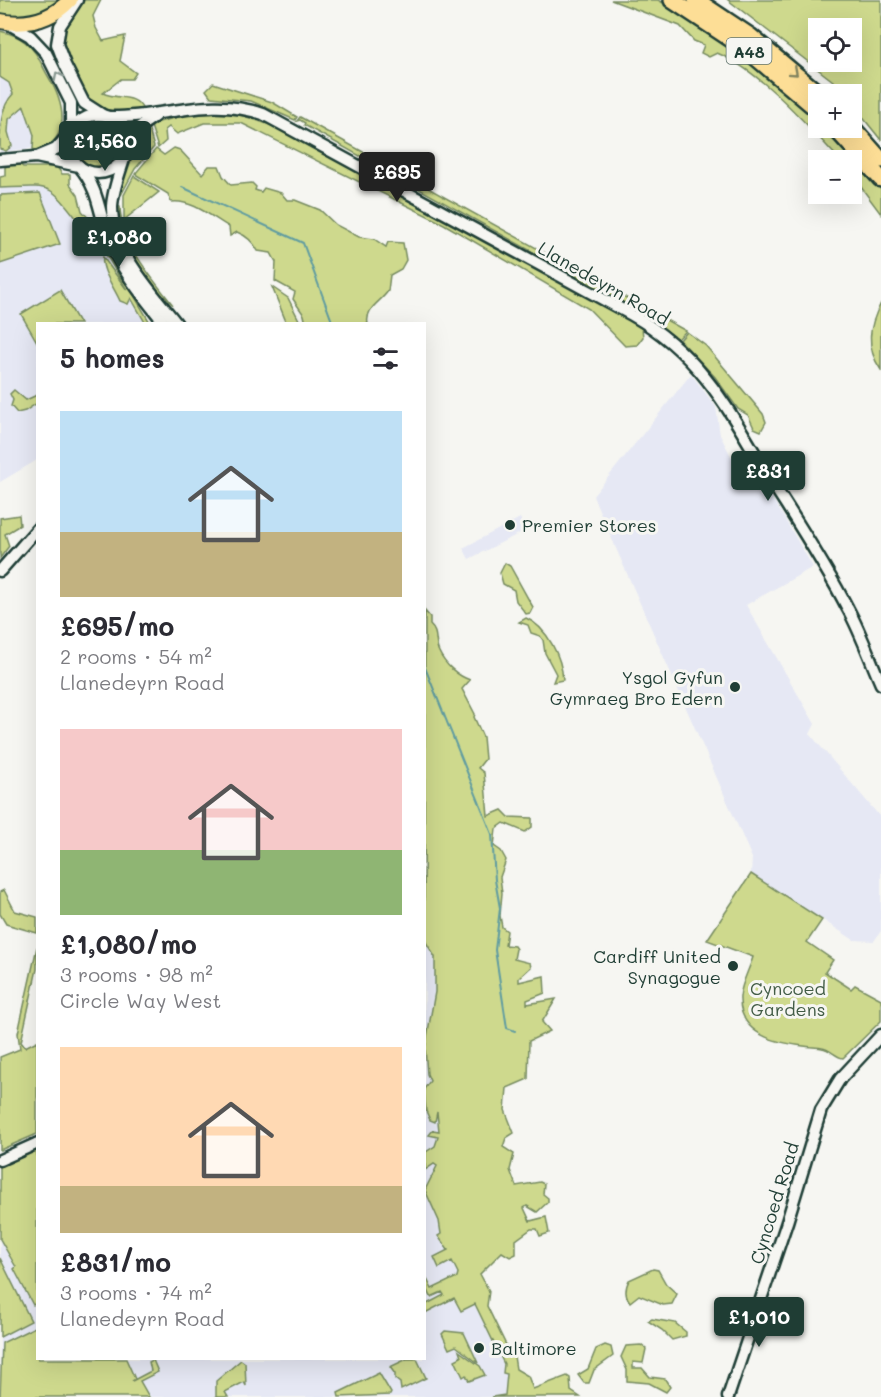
<!DOCTYPE html>
<html lang="en">
<head>
<meta charset="utf-8">
<style>
	:root { --surface:#fff; --page:#f2f2f3; --text:#2b2b33; --muted:#7c7c81; --accent:#1f3d34 }
	body { margin:0; font-family:Mali,sans-serif; background:var(--page); color:var(--text); height:100vh; display:flex; flex-direction:column; font-size:22px; white-space:nowrap }
	* { box-sizing:border-box; margin:0 }
	p { font-size:20px; color:var(--muted) }
	.icon { flex:none; width:33px; height:33px; fill:none; stroke:currentColor; stroke-width:2; stroke-linecap:round; stroke-linejoin:round }
	.map { position:relative; flex:1; overflow:hidden }
	.sheet { position:absolute; left:36px; top:322px; width:390px; height:1038px; display:flex; flex-direction:column; background:var(--surface); border-radius:0px; box-shadow:0 6px 24px #0002 }
	.sheet>* { flex:none }
	.fabs { position:absolute; left:808px; top:18px; display:grid; gap:12px }
	.fabs a { display:grid; place-items:center; width:54px; height:54px; border-radius:0px; background:var(--surface); box-shadow:0 6px 24px #0002; font-size:30px }
	.price { position:absolute; translate:-50% -51px; padding:0 14px; border-radius:6px; background:var(--accent); color:#fff; font-size:20px; line-height:39px; filter:drop-shadow(0 2px 3px #0008) }
	.price::after { content:''; position:absolute; left:50%; top:36px; width:18px; height:14px; margin-left:-9px; background:inherit; clip-path:polygon(0 0,100% 0,50% 100%) }
	.price.active { background:#222; color:#fff }
	ul { padding:0; list-style:none }
	li { display:grid; align-content:center; gap:12px; height:318px; padding:0 24px }
	li span { display:grid; place-items:center; height:186px; border-radius:0px; color:#555 }
	li>.icon { margin-inline-start:auto }
	span .icon { width:108px; height:108px; fill:#fffc; stroke-width:1 }
	li b { font-size:26px }
	h2 { display:flex; justify-content:space-between; align-items:center; height:72px; padding:0 24px; font-size:26px }
	.map>svg:first-child { display:block }
</style>
</head>
<body>
<div class="map">
<svg width="881" height="1397" viewBox="0 0 881 1397">
	<rect width="100%" height="100%" fill="#f6f6f2"/>
	<filter id="ink" filterUnits="userSpaceOnUse"><feTurbulence type="fractalNoise" baseFrequency=".0167" numOctaves="2"/><feDisplacementMap in="SourceGraphic" scale="12" xChannelSelector="R" yChannelSelector="G"/><feConvolveMatrix kernelMatrix="1 2 1 2 8 2 1 2 1" color-interpolation-filters="sRGB"/></filter>
	<g filter="url(#ink)">
		<g fill="#e6e8f4">
			<polygon points="0,77 9,83 13,95 25,101 37,136 35,148 0,152"/>
			<polygon points="48,187 58,194 85,229 98,240 146,324 38,324 37,460 0,482 0,188"/>
			<polygon points="691,374 716,407 720,435 731,456 739,462 745,472 751,470 757,472 813,567 746,605 815,724 810,734 881,818 881,931 874,941 854,940 751,874 752,858 593,496"/>
			<polygon points="520,518 526,530 469,559 463,548"/>
			<polygon points="425,882 433,895 469,1273 522,1397 0,1397 0,1170 37,1152 38,1359 424,1359"/>
		</g>
		<g fill="#ced98d" stroke="#768b60" stroke-width="1.5" fill-rule="evenodd">
			<path d="M0 0H61C42 14 23 20 0 14Z"/>
			<path d="M78 0H101L93 16 96 28 103 41 125 36 120 61 136 73 132 79H121L103 93C117 100 136 93 143 110L114 113 88 100 62 49 64 24Z"/>
			<path d="M611 0H658L687 16 748 58 817 118 819 128H826L881 188V214L852 175V160H840C807 125 761 71 717 53L709 57 701 53 704 45 694 41 680 26Z"/>
			<path d="M728 0H881V140L852 104V94H844L833 81ZM819 28H852V62H819Z"/>
			<path d="M0 31C9 33 18 36 25 42 37 51 41 64 48 76 63 101 74 138 37 151L33 149 34 135 24 106 9 119 8 132 12 146 6 151 0 149C0 129 0 107 13 94L9 83 0 77Z"/>
			<polygon points="213,83 272,102 297,117 295,120 251,101 211,97 206,90"/>
			<polygon points="198,112 238,114 276,127 633,322 642,328 643,337 637,345 625,346 589,309 444,224 241,123 204,123 177,134 169,127 165,130 166,141 158,148 151,126 148,127 154,147 135,169 121,195 117,196 137,139 147,125"/>
			<polygon points="300,117 686,331 678,339 634,308 304,125 305,123 300,120 297,121"/>
			<circle cx="98" cy="145" r="24"/>
			<path d="M174 148 180 150 202 174 209 166H219L223 176 231 185 252 183 256 187 255 190 261 192 264 188 281 193 287 200H295L320 210 336 225 359 237 374 239 386 247 388 242 403 243 406 260 401 269 390 275 388 291C380 303 365 308 368 324H306L304 315 293 299 295 292 275 281 276 262 271 253 258 251C253 241 247 236 237 232L230 236 229 227C212 217 191 199 171 202L168 194 135 174 156 149 164 155Z"/>
			<path d="M18 163 23 167H57L62 174H70V184L78 195 82 211 97 227 98 240H101L151 324H146L131 298 128 304 120 301C115 289 100 269 103 257L127 290 98 241 93 243C86 238 86 230 80 223 48 182 53 186 0 188V177L5 176V167Z"/>
			<polygon points="134,176 159,192 124,220 124,195"/>
			<polygon points="40,193 60,244 0,264 0,195"/>
			<path d="M116 205 120 206C121 243 151 277 173 305 145 280 119 245 116 205Z"/>
			<polygon points="272,287 288,298 301,324 287,324"/>
			<polygon points="60,290 80,324 38,324 37,342 21,314"/>
			<path d="M881 303V370C865 347 869 326 881 303Z"/>
			<polygon points="687,332 706,346 763,414 766,422 761,431 754,428 748,415 738,409 715,377 680,340"/>
			<polygon points="14,390 26,400 37,395 37,403 25,411 17,413 11,406 13,400 10,394"/>
			<polygon points="19,515 20,525 5,534 9,546 0,558 0,518"/>
			<polygon points="505,563 510,566 530,602 533,607 530,613 526,614 516,601 514,590 503,584 500,573"/>
			<path d="M425 611 430 617V625C439 633 434 642 439 652 445 665 458 676 470 680L462 689 475 714 474 717 483 737 485 759 478 768 484 773 488 816 502 810 509 817 532 818V827L525 832 504 823 496 829 494 846 501 851 506 860 500 877 502 893 500 916 502 927 507 931 505 945 514 946 516 949 514 959 530 963 531 967 519 978V982L544 976 545 993 527 1000V1004L556 999 542 1022 550 1031 529 1041 528 1079 507 1088 505 1110 514 1133 506 1138 503 1147 514 1154 510 1170 516 1186 540 1182 544 1184 543 1194 548 1198V1202L537 1212 527 1206 524 1208 530 1221 546 1217 549 1233 540 1236 537 1229H531L516 1240V1254L510 1257 502 1252 480 1274 489 1291 487 1306 508 1349 513 1350 516 1369 528 1376 533 1389 567 1376 570 1378 571 1391 580 1397H492L505 1395 507 1374 503 1373 504 1364 475 1304 461 1311 454 1298 425 1313V1305L444 1295 442 1292 431 1297 425 1283V1275L432 1289 457 1277 458 1273 452 1261 439 1268 434 1257 448 1250 438 1236 441 1234 439 1221 425 1190 437 1166 434 1164 425 1170 426 1152 435 1146 438 1137 429 1135 433 1130 439 1131 437 1112 435 1122 430 1120 426 1111 424 1089 430 1081 427 1074 425 1048 435 992V957L424 939Z"/>
			<path d="M526 618C547 627 562 658 563 680L553 682 556 674 545 653 543 640 540 636 531 633 528 625 519 622Z"/>
			<path d="M751 874 822 920 807 942 833 960 825 972 851 989 855 985 881 999V1021L843 1058C836 1057 830 1049 822 1048 794 1045 738 1043 740 997 741 984 749 970 753 957L707 940Z"/>
			<polygon points="4,890 15,911 37,917 37,933 6,924 0,914 0,892"/>
			<polygon points="37,947 37,969 21,1042 25,1047 37,1041 37,1134 0,1150 0,1057 20,1049 18,1033"/>
			<polygon points="37,1146 37,1303 33,1305 14,1269 16,1267 0,1239 0,1167 5,1160"/>
			<polygon points="0,1258 31,1321 0,1337"/>
			<path d="M653 1269 658 1270 666 1284 677 1294 672 1304 663 1305 639 1295 630 1302C624 1295 625 1288 629 1280Z"/>
			<polygon points="652,1319 675,1323 686,1332 686,1336 672,1340 662,1330 648,1321"/>
			<polygon points="37,1326 38,1359 126,1359 135,1379 132,1381 151,1371 149,1362 153,1360 158,1372 140,1381 149,1397 0,1397 2,1343"/>
			<polygon points="445,1331 464,1333 478,1363 456,1346 449,1349 442,1334"/>
			<polygon points="605,1345 611,1347 613,1356 594,1370 589,1383 584,1383 578,1375 588,1369 596,1349"/>
			<polygon points="641,1345 646,1349 643,1363 633,1362 633,1368 642,1368 650,1377 665,1379 670,1387 666,1392 649,1383 627,1381 627,1370 621,1357 626,1346"/>
			<polygon points="459,1351 480,1366 485,1375 469,1381 466,1375 463,1377 455,1360 461,1357"/>
			<polygon points="407,1359 417,1359 426,1378 401,1390 400,1383 395,1379 395,1374 390,1367"/>
			<polygon points="241,1360 245,1363 246,1386 244,1382 225,1392 228,1397 216,1397 216,1381"/>
			<polygon points="379,1373 391,1393 390,1395 339,1397 338,1393"/>
		</g>
		<g fill="none" stroke-linecap="round" stroke-linejoin="round">
			<g stroke="#609ca1" stroke-width="2">
				<polyline points="182,187 303,243 333,324"/>
				<polyline points="424,665 492,834 495,880 500,908 495,950 507,1028 515,1031"/>
			</g>
			<g stroke="#1f3d34" stroke-width="15">
				<g id="minor">
					<polyline points="77,0 60,26 57,44 65,65 84,103 101,114"/>
					<polyline points="7,23 30,36 46,53 71,103 71,132 56,149 39,156"/>
					<circle cx="98" cy="144" r="29"/>
					<path d="M108 117C163 119 207 95 263 114L632 315C704 356 732 416 773 484 799 525 826 566 848 609 861 633 870 659 881 684"/>
					<polyline points="127,146 138,128 155,116"/>
					<path d="M125 156C120 172 113 189 112 206 111 250 152 292 177 324"/>
					<path d="M0 160 36 157 79 166C102 193 98 217 112 247 125 275 146 300 165 324"/>
					<polyline points="0,571 38,528"/>
					<polyline points="0,1160 38,1143"/>
					<polyline points="728,1397 787,1222 821,1110 840,1079 881,1035"/>
				</g>
			</g>
			<g stroke="#1f3d34" stroke-width="18">
				<path id="major" d="M0 21C27 26 51 20 70 0"/>
			</g>
			<g stroke="#1f3d34" stroke-width="20">
				<g id="highway">
					<polyline points="672,0 746,49 819,111"/>
					<polyline points="696,0 750,36 819,94"/>
					<polyline points="852,127 881,160"/>
					<polyline points="835,128 881,179"/>
				</g>
			</g>
			<use href="#minor" stroke="#f6f6f2" stroke-width="10"/>
			<use href="#major" stroke="#fdde96" stroke-width="14"/>
			<use href="#highway" stroke="#fdde96" stroke-width="15"/>
		</g>
		<defs><path id="oneway-chevron" d="M-2-3.5L2.5 0L-2 3.5" fill="none" stroke-width="1.6" stroke-linecap="round" stroke-linejoin="round" transform="scale(1.5)"/></defs>
		<use stroke="#838560" href="#oneway-chevron" transform="translate(794 72) rotate(42)"/>
		<use stroke="#8a9a93" href="#oneway-chevron" transform="translate(58 76) rotate(-117)"/>
	</g>
	<g fill="#1f3d34" stroke="#f6f6f2" stroke-width="2">
		<circle cx="510" cy="525" r="6"/>
		<circle cx="735" cy="687" r="6"/>
		<circle cx="733" cy="966" r="6"/>
		<circle cx="479" cy="1348" r="6"/>
	</g>
	<g text-anchor="middle" dominant-baseline="central" stroke-width="6" stroke-linejoin="round" paint-order="stroke">
		<rect fill="#f6f6f2" stroke="#60746d" stroke-width="1.5" x="726.5" y="38" width="45" height="26" rx="4.5"/>
		<g font-size="16" font-weight="bold" fill="#1f3d34">
			<text x="749" y="51">A48</text>
		</g>
		<g font-size="18" fill="#1f3d34" stroke="#f6f6f2">
			<text transform="translate(604 283) rotate(30)">Llanedeyrn Road</text>
			<text transform="translate(774 1203) rotate(-73)">Cyncoed Road</text>
		</g>
		<g font-size="18" fill="#1f3d34" stroke="#f6f6f2" text-anchor="start">
			<text x="522" y="525">Premier Stores</text>
			<text x="723" y="677" text-anchor="end">Ysgol Gyfun<tspan x="723" dy="21">Gymraeg Bro Edern</tspan></text>
			<text x="721" y="956" text-anchor="end">Cardiff United<tspan x="721" dy="21">Synagogue</tspan></text>
			<text x="491" y="1348">Baltimore</text>
		</g>
		<g font-size="18" fill="#425c46" stroke="#f6f6f2">
			<text x="788" y="988">Cyncoed<tspan x="788" dy="21">Gardens</tspan></text>
		</g>
	</g>
</svg>
<div class="fabs">
<a><svg class="icon" aria-label="locate" viewBox="0 0 24 24"><circle cx="12" cy="12" r="6"/><path d="M12 2v4M12 18v4M2 12h4M18 12h4"/></svg></a>
<a>+</a>
<a>−</a>
</div>
<b class="price" style="left:105px;top:172px">£1,560</b>
<b class="price active" style="left:397px;top:203px">£695</b>
<b class="price" style="left:119px;top:268px">£1,080</b>
<b class="price" style="left:768px;top:502px">£831</b>
<b class="price" style="left:759px;top:1348px">£1,010</b>
<section class="sheet">
<h2>5 homes<svg class="icon" aria-label="filters" viewBox="0 0 24 24"><path d="M4 7h16M4 17h16"/><circle cx="9" cy="7" r="2"/><circle cx="15" cy="17" r="2"/></svg></h2>
<ul>
<li><span style="background:linear-gradient(#bfe0f5 65%,#c2b280 0)"><svg class="icon" aria-label="home" viewBox="0 0 24 24"><path d="M3 11l9-7 9 7M6 9v11h12V9"/></svg></span><div><b>£695/mo</b><p>2 rooms · 54 m²</p><p>Llanedeyrn Road</p></div></li>
<li><span style="background:linear-gradient(#f6c9c9 65%,#8fb573 0)"><svg class="icon" aria-label="home" viewBox="0 0 24 24"><path d="M3 11l9-7 9 7M6 9v11h12V9"/></svg></span><div><b>£1,080/mo</b><p>3 rooms · 98 m²</p><p>Circle Way West</p></div></li>
<li><span style="background:linear-gradient(#ffd9b3 75%,#c2b280 0)"><svg class="icon" aria-label="home" viewBox="0 0 24 24"><path d="M3 11l9-7 9 7M6 9v11h12V9"/></svg></span><div><b>£831/mo</b><p>3 rooms · 74 m²</p><p>Llanedeyrn Road</p></div></li>
</ul>
</section>
</div>
</body>
</html>
